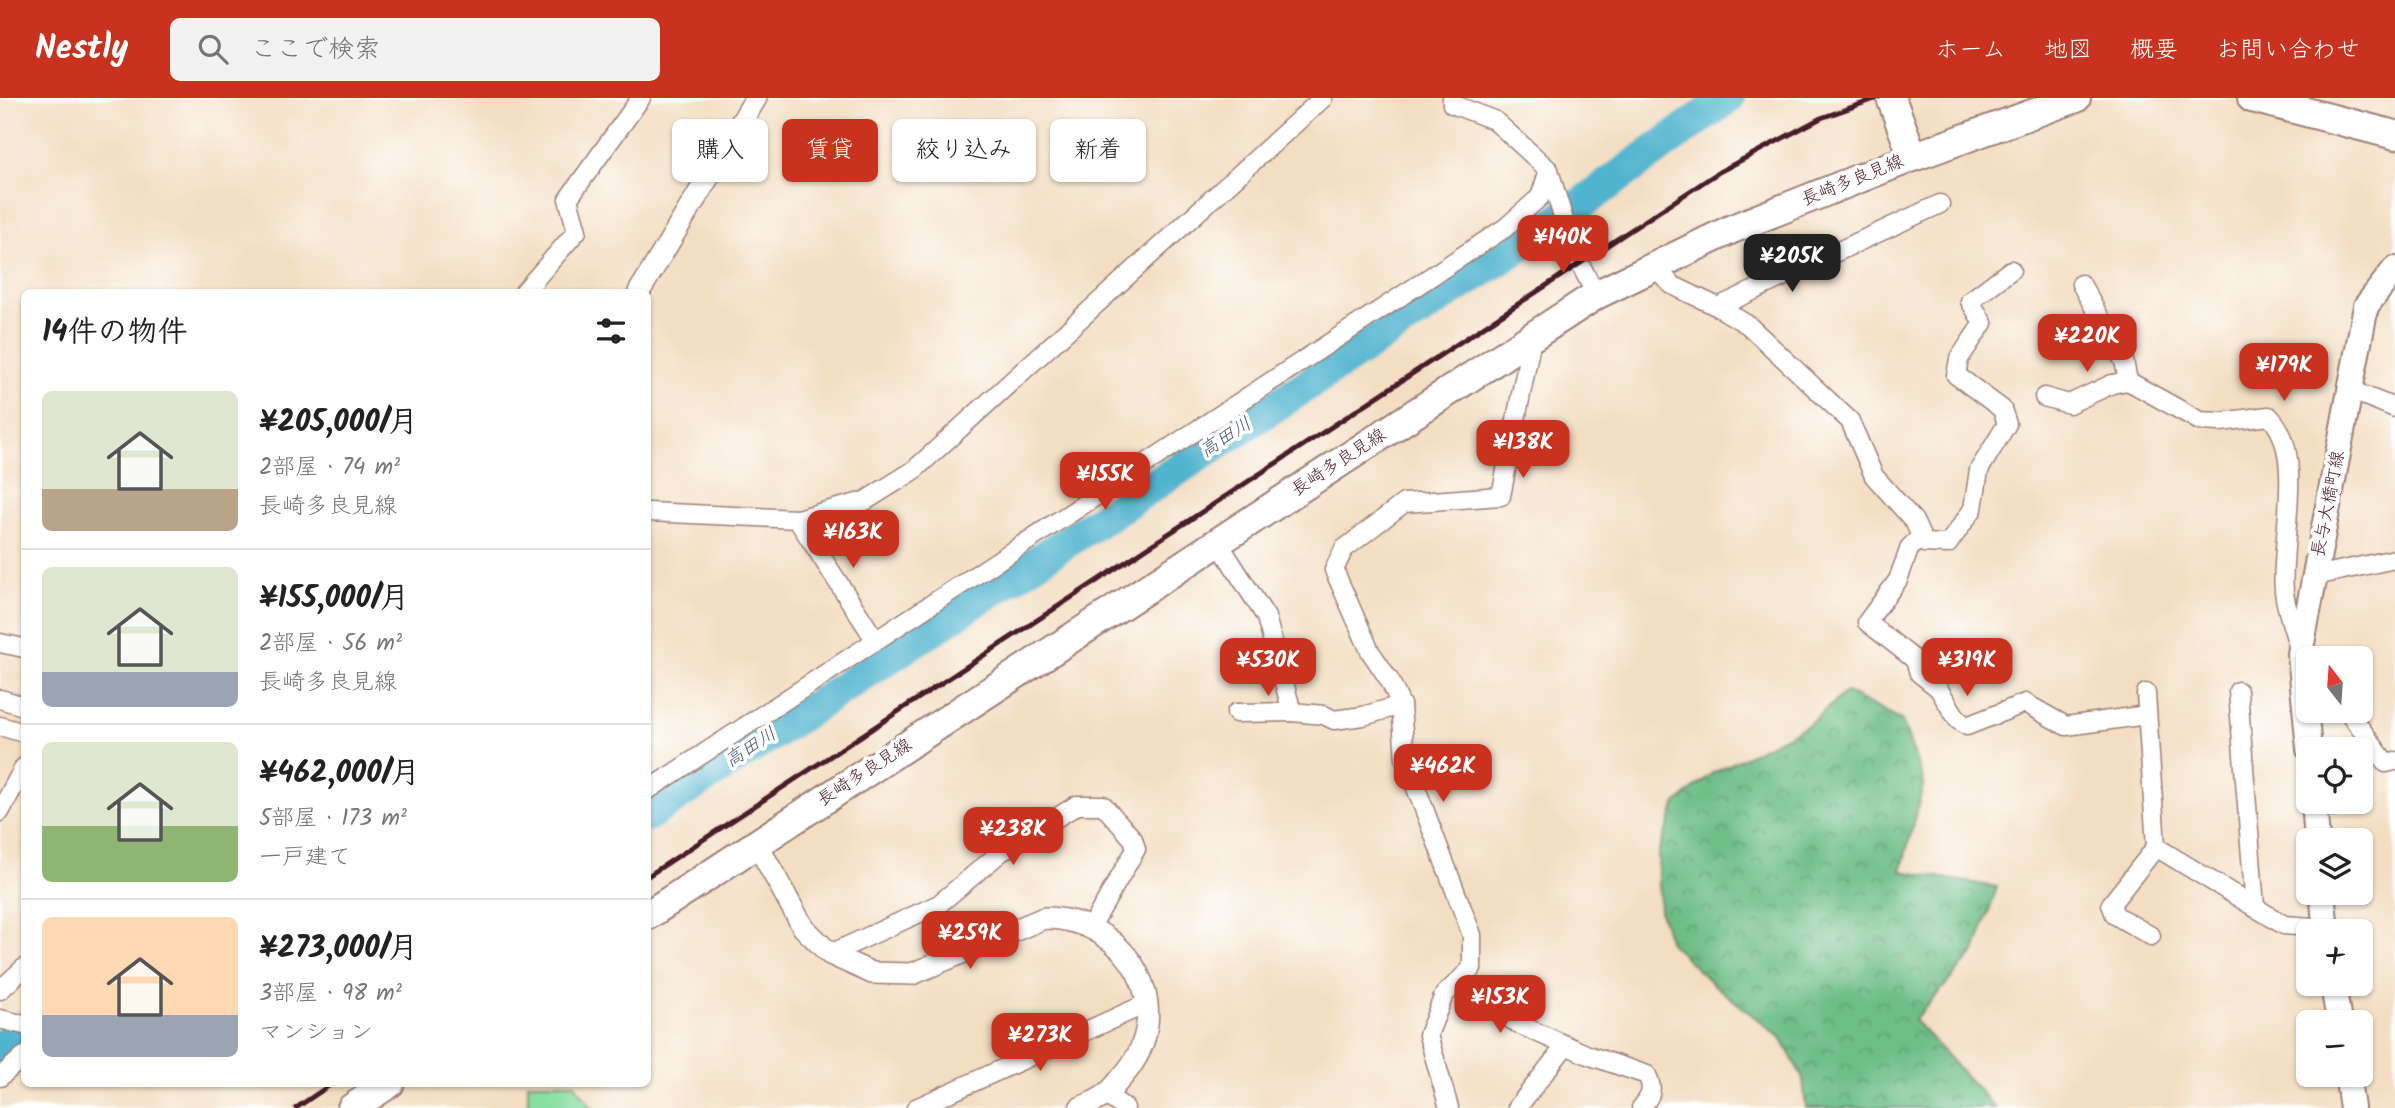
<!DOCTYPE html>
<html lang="ja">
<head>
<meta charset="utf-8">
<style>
	:root { --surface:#fff; --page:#f2f2f2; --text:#222; --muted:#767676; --line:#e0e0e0; --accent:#c8321e }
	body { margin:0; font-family:Kalam,"Klee One",sans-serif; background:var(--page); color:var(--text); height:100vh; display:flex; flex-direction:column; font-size:26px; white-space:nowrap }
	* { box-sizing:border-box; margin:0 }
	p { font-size:23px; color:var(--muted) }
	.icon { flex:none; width:38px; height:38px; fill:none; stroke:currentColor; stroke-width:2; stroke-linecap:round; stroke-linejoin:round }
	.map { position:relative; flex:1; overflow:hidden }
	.details { position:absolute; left:21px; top:191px; width:630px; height:798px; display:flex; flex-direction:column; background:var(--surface); border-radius:10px; box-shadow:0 2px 5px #0004 }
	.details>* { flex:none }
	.top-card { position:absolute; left:672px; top:21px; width:665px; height:63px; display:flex; gap:14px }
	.needle { width:46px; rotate:343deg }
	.tools { position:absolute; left:2296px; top:548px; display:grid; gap:14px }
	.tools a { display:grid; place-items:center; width:77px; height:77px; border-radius:10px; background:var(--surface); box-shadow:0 2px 5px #0004; font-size:35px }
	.price { position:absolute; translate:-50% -60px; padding:0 16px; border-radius:14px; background:var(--accent); color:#fff; font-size:23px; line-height:46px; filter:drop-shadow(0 2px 4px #0008) }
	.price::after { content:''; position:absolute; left:50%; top:42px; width:21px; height:16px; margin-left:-10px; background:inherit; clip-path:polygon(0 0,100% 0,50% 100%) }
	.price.current { background:#222; color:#fff }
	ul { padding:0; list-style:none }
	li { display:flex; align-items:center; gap:21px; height:175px; padding:0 21px }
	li+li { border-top:2px solid var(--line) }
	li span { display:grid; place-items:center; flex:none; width:196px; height:140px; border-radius:10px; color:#555 }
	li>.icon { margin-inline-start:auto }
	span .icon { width:84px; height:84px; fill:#fffc; stroke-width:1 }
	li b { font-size:30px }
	h2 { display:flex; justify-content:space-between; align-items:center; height:84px; padding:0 21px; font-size:30px }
	.pill { padding:0 24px; border-radius:10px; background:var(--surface); box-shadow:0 2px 5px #0004; font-size:24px; line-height:63px }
	.pill.current { background:var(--accent); color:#fff }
	header { display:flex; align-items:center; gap:42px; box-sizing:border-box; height:98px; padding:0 35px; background:var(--accent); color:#fff }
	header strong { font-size:33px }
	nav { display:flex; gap:38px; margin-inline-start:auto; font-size:24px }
	.search { width:490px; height:63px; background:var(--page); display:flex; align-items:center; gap:18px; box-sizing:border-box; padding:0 24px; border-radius:10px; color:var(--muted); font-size:26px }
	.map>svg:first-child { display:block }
</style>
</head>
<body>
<header>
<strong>Nestly</strong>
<div class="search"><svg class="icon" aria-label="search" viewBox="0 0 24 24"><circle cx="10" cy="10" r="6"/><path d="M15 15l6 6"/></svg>ここで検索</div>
<nav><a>ホーム</a><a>地図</a><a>概要</a><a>お問い合わせ</a></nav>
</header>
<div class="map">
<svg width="2395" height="1010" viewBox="0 0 2395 1010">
	<defs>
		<pattern id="forest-crowns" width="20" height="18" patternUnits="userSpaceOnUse" patternTransform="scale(1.75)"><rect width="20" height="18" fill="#6ebe88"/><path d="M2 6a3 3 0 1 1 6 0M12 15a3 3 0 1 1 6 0" fill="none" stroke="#5c9a6f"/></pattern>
	</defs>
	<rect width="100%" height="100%" fill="#fff"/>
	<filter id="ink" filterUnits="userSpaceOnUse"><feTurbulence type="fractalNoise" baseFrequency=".0143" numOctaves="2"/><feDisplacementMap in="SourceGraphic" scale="14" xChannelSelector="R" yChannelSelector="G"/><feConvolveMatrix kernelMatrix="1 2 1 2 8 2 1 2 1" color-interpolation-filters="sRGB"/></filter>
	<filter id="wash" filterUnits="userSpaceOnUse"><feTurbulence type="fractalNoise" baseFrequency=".00686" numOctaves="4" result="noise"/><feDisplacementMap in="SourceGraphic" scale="28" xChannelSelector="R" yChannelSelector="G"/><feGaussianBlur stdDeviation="1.57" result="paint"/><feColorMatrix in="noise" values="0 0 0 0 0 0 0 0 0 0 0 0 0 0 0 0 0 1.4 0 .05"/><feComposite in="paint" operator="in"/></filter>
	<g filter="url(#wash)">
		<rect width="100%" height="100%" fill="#f3dec2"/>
		<polygon fill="url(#forest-crowns)" stroke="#5c6e5a" stroke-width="2" points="1846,594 1902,623 1924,684 1901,773 1997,789 1975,854 1914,922 1995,1010 1806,1010 1803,980 1781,940 1712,885 1670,845 1660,813 1658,755 1676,706 1711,676 1808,627"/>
		<polygon fill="#88dfa2" stroke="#697f66" stroke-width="2" points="528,985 574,985 592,1010 528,1010"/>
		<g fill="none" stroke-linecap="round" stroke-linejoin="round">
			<g stroke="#51b4cf" stroke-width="33">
				<polyline points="648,717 1546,131 1728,0"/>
				<polyline points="0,951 24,929"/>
			</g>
		</g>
	</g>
	<g filter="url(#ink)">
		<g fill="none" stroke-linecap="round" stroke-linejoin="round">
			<g stroke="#9e7e76" stroke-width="21">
				<g id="minor">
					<polyline points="1452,0 1452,6 1494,22 1549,72 1572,150 1596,197"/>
					<polyline points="1655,169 1672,187 1718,209 1940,106"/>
					<path d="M2081 186 2124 263 2128 283 2200 323 2220 324 2269 318C2307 354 2279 445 2284 493 2286 512 2294 532 2299 551"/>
					<polyline points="524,194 577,133 568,101 641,0"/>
					<polyline points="1718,209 1748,227 1850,323 1874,378 1914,423 1924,445 1948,446 1973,411 1979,372 2007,326 2002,311 1956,277 1959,261 1983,225 1970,203 2011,172"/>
					<polyline points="2350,292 2395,310"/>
					<polyline points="2044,299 2069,306 2112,286 2128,283"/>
					<polyline points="648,414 797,421 865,403 913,373 1323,0"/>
					<polyline points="797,421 876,543"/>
					<polyline points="1921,439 1910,449 1898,482 1867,524 1915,562 1919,575 1938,590 1958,622 1967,628 2025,605 2066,628 2147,617"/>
					<polyline points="1218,444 1266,519 1292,614 1324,617 1334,622 1363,618 1401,607"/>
					<polyline points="2315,478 2395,461"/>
					<polyline points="0,545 24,550"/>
					<polyline points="2238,593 2255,810"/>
					<polyline points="2146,595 2156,749 2284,827 2325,830"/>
					<polyline points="0,601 24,608"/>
					<polyline points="2347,612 2386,665 2395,663"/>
					<polyline points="1236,615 1292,614"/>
					<polyline points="0,628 24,635"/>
					<polyline points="648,692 1505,130 1540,99 1549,72"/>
					<polyline points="0,714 24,669"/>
					<polyline points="2151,838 2115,817 2111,806 2156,749"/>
					<polyline points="830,856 939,806 1001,754 1077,707 1103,707 1133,741 1136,751 1091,829"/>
					<path d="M1457 885 1518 926 1588 957 1647 977C1654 992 1651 998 1641 1010"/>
					<polyline points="0,892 24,870"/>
					<polyline points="0,921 24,927"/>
					<polyline points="0,979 24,958"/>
					<polyline points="1106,997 1125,1010"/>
					<polyline points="916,1010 1148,905"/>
					<polyline points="1449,1010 1428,937 1444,897 1472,870 1472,837 1405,661 1401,607 1390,583 1370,553 1334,472 1344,451 1404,405 1501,398 1532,240"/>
					<polyline points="1517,1010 1566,947"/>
				</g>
			</g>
			<g stroke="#9e7e76" stroke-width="24">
				<g id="tertiary">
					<polyline points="639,194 756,0"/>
					<path d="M757 746 803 829 830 856 872 875 912 876 1044 820C1129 820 1181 912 1123 978 1117 985 1111 993 1104 998 1097 1003 1088 1006 1080 1010"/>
				</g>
			</g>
			<g stroke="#9e7e76" stroke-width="28">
				<g id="secondary">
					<polyline points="2309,651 2300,556 2366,208 2395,171"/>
					<polyline points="2314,704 2317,742"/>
					<polyline points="2322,794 2326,833"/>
					<polyline points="2333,886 2339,924"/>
					<polyline points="2347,976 2352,1010"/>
				</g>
			</g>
			<g stroke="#9e7e76" stroke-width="32">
				<g id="primary">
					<polyline points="1891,0 1913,59"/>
					<polyline points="2252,0 2395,37"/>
					<polyline points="648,817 1596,197 1732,131 1913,59 2076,0"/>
					<polyline points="352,1010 390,985"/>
				</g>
			</g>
			<use href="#minor" stroke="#fff" stroke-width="18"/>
			<use href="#tertiary" stroke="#fff" stroke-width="21"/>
			<use href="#secondary" stroke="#fff" stroke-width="24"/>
			<use href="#primary" stroke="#fff" stroke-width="28"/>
			<g stroke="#4a1f2b" stroke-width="5">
				<polyline points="648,778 1719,74 1821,20 1878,0"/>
				<polyline points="296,1010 333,985"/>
			</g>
		</g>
	</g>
	<g text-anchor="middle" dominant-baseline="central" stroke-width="7" stroke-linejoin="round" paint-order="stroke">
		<g font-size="18" fill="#4a1f2b" stroke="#fff">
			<text transform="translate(1853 83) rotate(-22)">長崎多良見線</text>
			<text transform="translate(1339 365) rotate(-33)">長崎多良見線</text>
			<text transform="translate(2329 406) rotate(-79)">長与大橋町線</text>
			<text transform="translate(865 675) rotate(-33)">長崎多良見線</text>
		</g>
		<g font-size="19" font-style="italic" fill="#4d5b6d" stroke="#fff">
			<text transform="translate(1226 340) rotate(-33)">高田川</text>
			<text transform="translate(751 650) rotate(-33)">高田川</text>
		</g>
	</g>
</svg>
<div class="tools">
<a><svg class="needle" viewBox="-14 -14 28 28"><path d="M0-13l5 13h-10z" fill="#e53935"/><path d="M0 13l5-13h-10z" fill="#767676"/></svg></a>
<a><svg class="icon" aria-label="locate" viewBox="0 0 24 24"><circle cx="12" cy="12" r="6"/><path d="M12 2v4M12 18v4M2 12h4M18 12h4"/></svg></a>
<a><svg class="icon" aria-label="layers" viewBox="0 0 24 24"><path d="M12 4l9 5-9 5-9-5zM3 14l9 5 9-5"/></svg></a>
<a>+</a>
<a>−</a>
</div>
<b class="price" style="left:1563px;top:177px">¥140K</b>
<b class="price current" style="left:1792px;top:196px">¥205K</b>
<b class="price" style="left:2087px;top:276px">¥220K</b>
<b class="price" style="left:2284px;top:305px">¥179K</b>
<b class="price" style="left:1523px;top:382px">¥138K</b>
<b class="price" style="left:1105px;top:414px">¥155K</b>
<b class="price" style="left:853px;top:472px">¥163K</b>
<b class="price" style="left:1268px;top:600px">¥530K</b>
<b class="price" style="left:1967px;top:600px">¥319K</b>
<b class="price" style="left:1443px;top:706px">¥462K</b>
<b class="price" style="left:1013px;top:769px">¥238K</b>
<b class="price" style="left:970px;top:873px">¥259K</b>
<b class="price" style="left:1500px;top:937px">¥153K</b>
<b class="price" style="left:1040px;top:975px">¥273K</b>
<div class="top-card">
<a class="pill">購入</a>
<a class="pill current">賃貸</a>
<a class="pill">絞り込み</a>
<a class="pill">新着</a>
</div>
<section class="details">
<h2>14件の物件<svg class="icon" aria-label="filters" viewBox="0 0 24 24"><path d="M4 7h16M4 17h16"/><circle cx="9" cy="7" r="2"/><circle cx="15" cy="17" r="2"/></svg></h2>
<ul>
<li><span style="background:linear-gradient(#dfe7d0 70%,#b9a48a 0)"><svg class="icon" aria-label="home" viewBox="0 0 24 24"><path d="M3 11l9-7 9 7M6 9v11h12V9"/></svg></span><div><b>¥205,000/月</b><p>2部屋 · 74 m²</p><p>長崎多良見線</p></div></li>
<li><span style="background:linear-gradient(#dfe7d0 75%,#9aa5b1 0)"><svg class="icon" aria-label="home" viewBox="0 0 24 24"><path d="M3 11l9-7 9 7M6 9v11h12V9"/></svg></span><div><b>¥155,000/月</b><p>2部屋 · 56 m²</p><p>長崎多良見線</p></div></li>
<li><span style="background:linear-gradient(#dfe7d0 60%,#8fb573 0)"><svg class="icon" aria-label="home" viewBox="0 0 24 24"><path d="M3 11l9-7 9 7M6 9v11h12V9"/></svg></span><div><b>¥462,000/月</b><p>5部屋 · 173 m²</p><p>一戸建て</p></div></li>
<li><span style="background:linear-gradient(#ffd9b3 70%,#9aa5b1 0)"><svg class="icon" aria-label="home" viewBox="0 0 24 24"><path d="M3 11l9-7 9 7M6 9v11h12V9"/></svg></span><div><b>¥273,000/月</b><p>3部屋 · 98 m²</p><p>マンション</p></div></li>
</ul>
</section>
</div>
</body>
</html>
